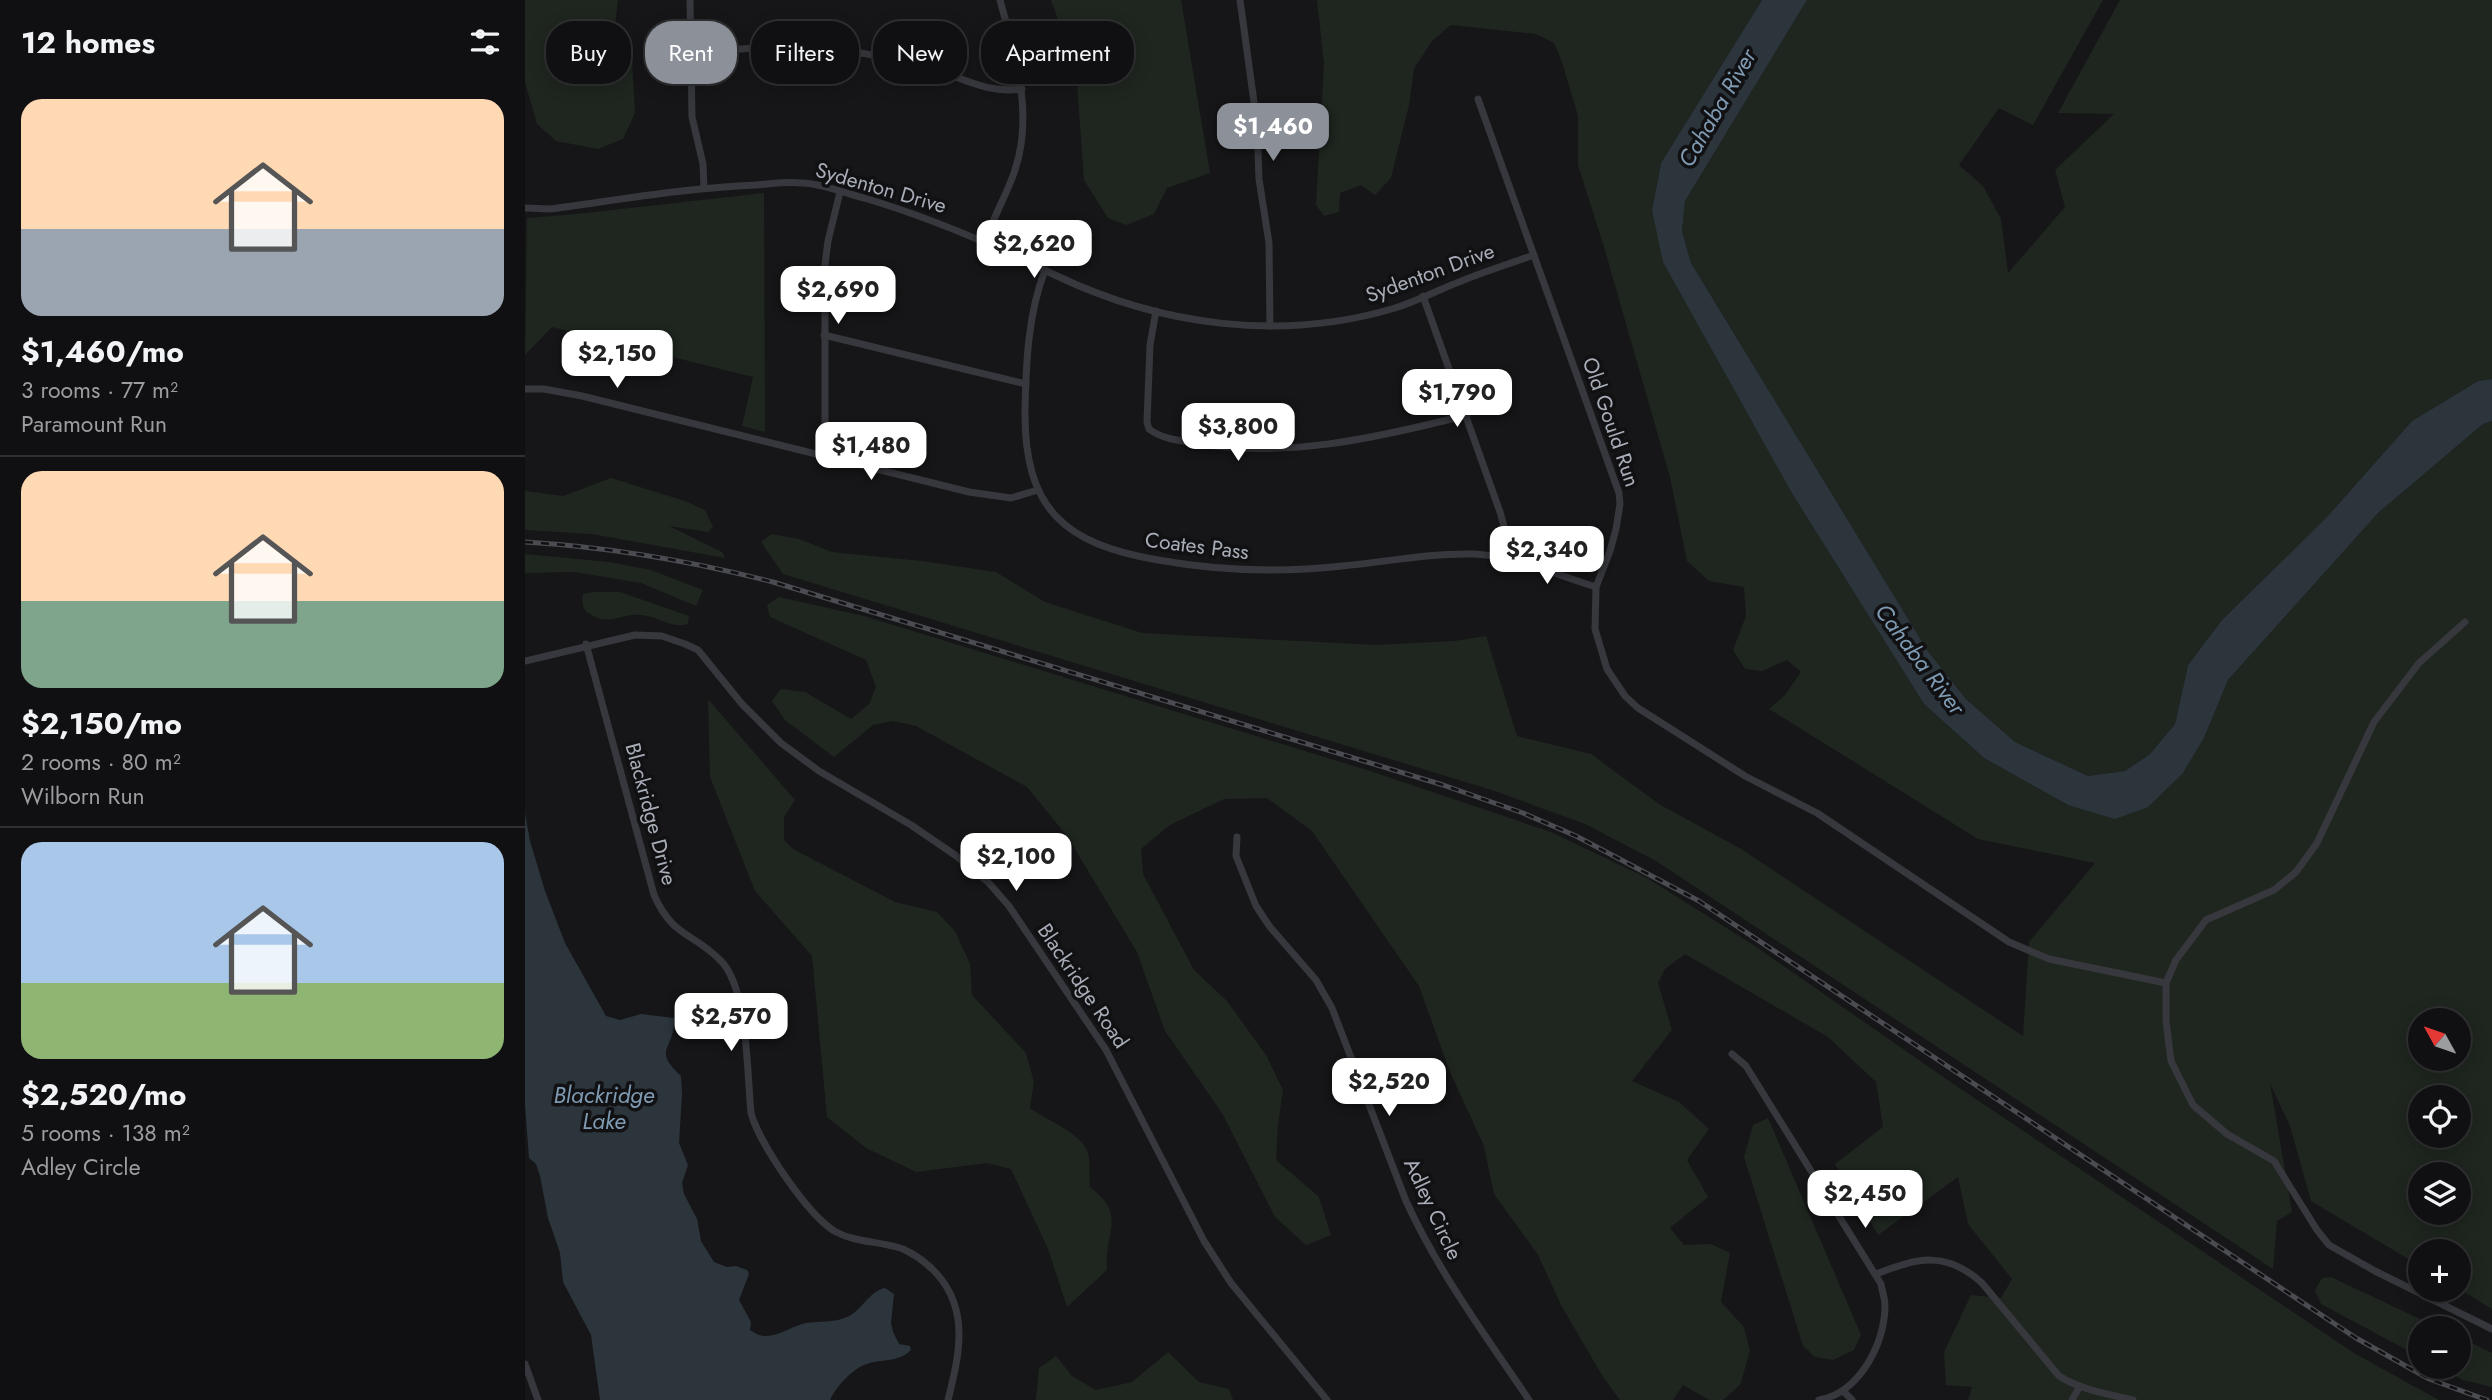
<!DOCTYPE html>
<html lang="en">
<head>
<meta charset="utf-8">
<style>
	:root { --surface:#101012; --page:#1e1e20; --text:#f1f3f6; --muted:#9c9d9f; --line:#303032; --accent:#8c9099 }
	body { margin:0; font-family:Jost,sans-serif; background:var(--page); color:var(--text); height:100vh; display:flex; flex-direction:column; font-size:26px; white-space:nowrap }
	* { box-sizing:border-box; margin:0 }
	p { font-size:23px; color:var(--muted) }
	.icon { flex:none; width:38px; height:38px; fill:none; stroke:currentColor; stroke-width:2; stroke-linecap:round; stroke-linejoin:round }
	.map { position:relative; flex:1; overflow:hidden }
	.sheet { display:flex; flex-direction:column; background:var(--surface); width:525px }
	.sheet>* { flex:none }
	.hud { position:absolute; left:21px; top:21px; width:665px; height:63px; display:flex; gap:14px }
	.needle { width:46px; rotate:310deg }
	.fabs { position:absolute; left:1883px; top:1008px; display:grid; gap:14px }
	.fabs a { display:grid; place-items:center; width:63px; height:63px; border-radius:50%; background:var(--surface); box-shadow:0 4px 18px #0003,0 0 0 2px var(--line); font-size:35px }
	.price { position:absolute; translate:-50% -60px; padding:0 16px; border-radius:14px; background:#fff; color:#222; font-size:23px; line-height:46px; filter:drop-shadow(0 2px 4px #0008) }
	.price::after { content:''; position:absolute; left:50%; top:42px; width:21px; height:16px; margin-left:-10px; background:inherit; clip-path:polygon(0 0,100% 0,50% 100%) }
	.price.on { background:var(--accent); color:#fff }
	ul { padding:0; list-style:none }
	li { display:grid; align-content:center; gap:14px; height:371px; padding:0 21px }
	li+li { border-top:2px solid var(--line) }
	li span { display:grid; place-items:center; height:217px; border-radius:21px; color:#555 }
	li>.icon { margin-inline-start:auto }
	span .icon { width:126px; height:126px; fill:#fffc; stroke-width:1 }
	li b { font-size:30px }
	h2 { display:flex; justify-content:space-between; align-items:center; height:84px; padding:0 21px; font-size:30px }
	.chip { padding:0 24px; border-radius:28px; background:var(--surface); box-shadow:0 4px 18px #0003,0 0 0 2px var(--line); font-size:24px; line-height:63px }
	.chip.on { background:var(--accent); color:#fff }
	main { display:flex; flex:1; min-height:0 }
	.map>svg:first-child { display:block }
</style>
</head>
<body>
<main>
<section class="sheet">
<h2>12 homes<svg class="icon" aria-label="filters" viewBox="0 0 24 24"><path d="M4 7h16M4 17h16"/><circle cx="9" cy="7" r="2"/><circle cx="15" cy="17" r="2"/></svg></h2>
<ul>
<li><span style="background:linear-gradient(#ffd9b3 60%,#9aa5b1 0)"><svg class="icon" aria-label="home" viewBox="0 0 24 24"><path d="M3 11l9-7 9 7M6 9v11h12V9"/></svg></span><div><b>$1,460/mo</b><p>3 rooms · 77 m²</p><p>Paramount Run</p></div></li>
<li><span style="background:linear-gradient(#ffd9b3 60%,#7fa58c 0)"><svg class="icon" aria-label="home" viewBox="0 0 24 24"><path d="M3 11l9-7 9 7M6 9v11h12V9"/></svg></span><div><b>$2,150/mo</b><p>2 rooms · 80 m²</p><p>Wilborn Run</p></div></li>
<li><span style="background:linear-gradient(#a9c7e8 65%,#8fb573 0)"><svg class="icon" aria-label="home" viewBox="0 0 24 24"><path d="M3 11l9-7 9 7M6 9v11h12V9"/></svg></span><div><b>$2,520/mo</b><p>5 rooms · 138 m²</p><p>Adley Circle</p></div></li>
</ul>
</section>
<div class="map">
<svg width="1967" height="1400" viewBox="0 0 1967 1400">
	<rect width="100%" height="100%" fill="#161618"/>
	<g fill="#1e261f" fill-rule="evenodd">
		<polygon points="0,0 93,0 90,25 107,59 110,113 98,139 73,149 31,141 12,124 0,82"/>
		<polygon points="526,0 656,0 685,173 642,188 629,214 601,225 583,218 559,180 551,69"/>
		<path d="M792 0H1237L1136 163 1127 210 1268 495 1399 704 1459 758 1543 805 1658 773 1679 738 1703 680 1853 513 1958 424 1967 421V1309L1934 1289V1251H1895V1266L1786 1201 1765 1126 1745 1083 1767 1212 1752 1221 1748 1269 1131 861 1060 824 970 791 258 574 236 542 246 534 274 539 307 552 397 561 471 572 520 602 617 633 851 645 929 641 961 636 992 736 1066 754 1134 804 1216 849 1498 1036 1504 942 1570 863 1453 839 1244 709 1260 695 1276 672 1262 660 1237 671 1220 669 1208 650 1221 616 1219 587 1184 581 1162 561 1145 477 1079 247 1053 165V116L1037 62 1029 43 1011 34 926 25 907 41 889 69 884 105 866 178 850 195 836 185 815 193 814 212 799 216 791 205 799 64ZM1895 1020H1934V1059H1895ZM1895 1097H1934V1136H1895ZM1895 1174H1934V1213H1895Z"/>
		<polygon points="1282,0 1578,0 1508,125 1474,108 1434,165 1458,186 1476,219 1483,273 1540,207 1530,170 1589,114 1533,113 1595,0 1967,0 1967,379 1953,381 1887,421 1802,517 1697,620 1663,665 1650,724 1625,754 1600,771 1563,776 1490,742 1441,699 1402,650 1166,263 1157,231 1160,201"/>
		<polygon points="239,193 240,432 217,426 228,377 27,327 0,355 2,218 51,214"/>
		<polygon points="86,478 160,501 180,510 188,527 183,532 144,526 197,552 200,558 67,534 0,530 0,491 38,496"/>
		<polygon points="0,554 84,562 126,570 178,590 171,606 116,583 50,572 0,573"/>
		<path d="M67 592H95L164 616 163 624C146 629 133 616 116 615 98 613 85 625 68 616 58 611 56 605 58 594Z"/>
		<polygon points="254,597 339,616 842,770 1026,832 1122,878 1227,944 1427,1083 1829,1353 1914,1400 1443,1400 1447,1387 1421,1385 1419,1352 1446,1295 1476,1298 1487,1279 1443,1224 1433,1177 1353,1235 1310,1164 1358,1127 1351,1082 1303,1037 1160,954 1140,969 1133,983 1147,1030 1107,1081 1154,1102 1184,1129 1162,1160 1183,1197 1145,1228 1159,1245 1186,1244 1205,1253 1196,1302 1219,1327 1225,1351 1215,1385 1198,1400 1184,1400 1158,1385 1148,1400 1095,1400 1078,1377 1036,1305 1013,1255 969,1194 959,1146 925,1072 894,986 787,831 742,798 699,799 645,825 616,849 618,874 669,970 702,1001 741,1055 758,1090 753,1125 751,1160 794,1197 806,1235 781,1245 750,1217 697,1113 640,1031 612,952 542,836 502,787 391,726 368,721 348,725 309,757 260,720 247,701 256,689 280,692 326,719 344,704 351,687 341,660 245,617 242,605"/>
		<path d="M183 699 270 800 259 817V840L268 849 370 902 412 912 430 931 445 964 447 995 501 1053 509 1082 505 1108C523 1122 561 1133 564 1158 565 1168 564 1177 565 1187 603 1216 579 1231 582 1270L542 1307 523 1249 486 1169 462 1163 391 1172 341 1148 302 1117 287 956 230 891 185 777Z"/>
		<polygon points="1243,1118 1336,1335 1329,1350 1308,1360 1290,1357 1278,1346 1219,1157 1228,1125"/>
		<polygon points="1806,1277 1914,1328 1895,1328 1895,1357 1796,1304 1790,1290 1797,1278"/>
		<polygon points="1934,1337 1967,1353 1967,1387 1938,1380 1913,1367 1934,1367"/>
		<polygon points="643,1352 674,1382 704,1389 708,1400 511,1400 514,1368 531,1356 547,1376 571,1390 607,1382"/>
	</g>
	<g fill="#2c353c">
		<polygon points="1237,0 1282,0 1160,201 1157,231 1166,263 1402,650 1441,699 1490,742 1563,776 1600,771 1625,754 1650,724 1663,665 1697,620 1802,517 1887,421 1953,381 1967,379 1967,421 1958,424 1853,513 1703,680 1679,738 1658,773 1623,807 1590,819 1543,805 1459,758 1399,704 1268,495 1138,262 1127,210 1136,163"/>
		<path d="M0 813 5 841 20 891 40 943 81 1016 95 1020 116 1014 149 1018C150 1051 126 1048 156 1076L157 1094 154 1143 163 1165 157 1183 159 1194 172 1219 176 1241 189 1262 202 1267 211 1266 222 1270 224 1274 214 1300 226 1322 225 1330C230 1333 234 1336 240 1336 254 1336 264 1328 277 1324 293 1320 311 1324 326 1315 338 1307 347 1290 360 1288L369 1294 366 1323 368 1332 374 1344 385 1346 386 1350C374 1362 360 1359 345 1363 329 1367 312 1385 305 1400H75L66 1335 38 1282 35 1253 23 1218 15 1176 11 1164 4 1158 0 1105Z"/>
	</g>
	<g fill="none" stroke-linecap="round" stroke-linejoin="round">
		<g stroke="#37383d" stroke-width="7">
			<polyline points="165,0 167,117 178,164 179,188"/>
			<polyline points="715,0 732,124 734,179 744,243 745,326"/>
			<path d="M166 53C238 46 292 43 363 58 382 61 401 67 420 73 447 83 468 93 497 89"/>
			<polyline points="953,99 1094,493 1095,504 1091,529 1085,551 1071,587 1070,629 1082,669 1100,696 1113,708 1220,776 1292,813 1484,942 1524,959 1641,983 1651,960 1681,920 1749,890 1771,872 1792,843 1849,722 1894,663 1940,622"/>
			<path d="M0 208 25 209C93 200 161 188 230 185 245 184 262 181 278 183 298 184 320 193 339 198 407 218 467 244 530 275 636 326 757 342 870 308 892 301 913 290 934 282 958 272 984 264 1009 255"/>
			<path d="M461 241C468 216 482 195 490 170 509 112 490 56 475 0"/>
			<path d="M520 270C503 314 501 363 500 410 499 509 539 544 633 560 695 571 754 573 817 566 861 562 904 553 949 554 990 556 1032 575 1071 587"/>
			<polyline points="898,296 975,512 982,537 981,559"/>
			<path d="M631 311 625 345 622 422 624 429C636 438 650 440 664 442 757 460 852 438 942 415"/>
			<polyline points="299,335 501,384"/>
			<polyline points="0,389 19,389 57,396 444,492 486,498 513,490"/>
			<polyline points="295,455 300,431 300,265 303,241 315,192"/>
			<path d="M61 644 129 895C148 938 168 932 196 961 223 988 222 1074 226 1113 234 1143 284 1217 311 1232 332 1243 356 1241 378 1249 391 1255 402 1263 412 1274 445 1311 434 1356 423 1400"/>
			<polyline points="0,661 110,635 137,636 160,644 173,650 217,704 256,743 294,771 386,825 430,855 463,882 484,906 581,1050 679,1241 706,1283 802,1400"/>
			<path d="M712 837 711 856 731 906 745 927 791 980 807 1008 881 1201C914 1273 960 1335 1004 1400"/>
			<polyline points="1641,983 1641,1021 1646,1061 1668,1105 1702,1134 1749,1161 1792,1230 1804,1245 1850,1271 1967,1329"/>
			<path d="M1207 1054 1221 1066 1356 1284C1357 1291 1360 1298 1360 1306 1360 1344 1334 1393 1294 1400"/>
			<path d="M1351 1274C1392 1258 1421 1250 1457 1283L1534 1376C1556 1390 1583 1394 1608 1400"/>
			<polyline points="0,1364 13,1400"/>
			<polyline points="1318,1391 1327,1400"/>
			<polyline points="1547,1400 1555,1386"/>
		</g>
		<g stroke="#4a4c52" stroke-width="5">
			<path id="rail" d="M0 542C84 547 166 561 248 582L918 785 998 813 1051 836 1174 901 1831 1338 1904 1379 1962 1400"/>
		</g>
		<use href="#rail" stroke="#111113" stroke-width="2.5" stroke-dasharray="8" stroke-linecap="butt"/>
	</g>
	<g text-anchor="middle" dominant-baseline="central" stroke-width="7" stroke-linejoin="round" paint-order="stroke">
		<g font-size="21" fill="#a8adb8" stroke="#111113">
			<text transform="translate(356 188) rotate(16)">Sydenton Drive</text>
			<text transform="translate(905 273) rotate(-20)">Sydenton Drive</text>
			<text transform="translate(1086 422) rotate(71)">Old Gould Run</text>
			<text transform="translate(672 546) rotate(7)">Coates Pass</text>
			<text transform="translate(126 814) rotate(75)">Blackridge Drive</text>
			<text transform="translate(558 986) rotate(56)">Blackridge Road</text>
			<text transform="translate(908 1209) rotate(65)">Adley Circle</text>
		</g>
		<g font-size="23" font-style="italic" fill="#7f9bb3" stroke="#111113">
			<text transform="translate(1192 108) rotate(-60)">Cahaba River</text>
			<text transform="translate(1395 659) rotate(53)">Cahaba River</text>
			<text x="79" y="1095">Blackridge<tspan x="79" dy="26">Lake</tspan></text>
		</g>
	</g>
</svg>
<div class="fabs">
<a><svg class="needle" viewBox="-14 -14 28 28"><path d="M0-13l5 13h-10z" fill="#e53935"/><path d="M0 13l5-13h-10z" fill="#9c9d9f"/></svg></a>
<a><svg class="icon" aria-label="locate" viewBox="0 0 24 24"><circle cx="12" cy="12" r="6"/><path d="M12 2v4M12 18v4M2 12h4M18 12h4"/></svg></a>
<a><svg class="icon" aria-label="layers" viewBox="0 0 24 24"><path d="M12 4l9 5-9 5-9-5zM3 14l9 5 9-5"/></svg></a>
<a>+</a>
<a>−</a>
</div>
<b class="price on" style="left:748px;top:163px">$1,460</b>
<b class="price" style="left:509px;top:280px">$2,620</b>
<b class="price" style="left:313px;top:326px">$2,690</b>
<b class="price" style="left:92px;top:390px">$2,150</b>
<b class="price" style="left:932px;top:429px">$1,790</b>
<b class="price" style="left:713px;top:463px">$3,800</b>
<b class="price" style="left:346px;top:482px">$1,480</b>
<b class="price" style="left:1022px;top:586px">$2,340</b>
<b class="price" style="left:491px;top:893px">$2,100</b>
<b class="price" style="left:206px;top:1053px">$2,570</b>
<b class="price" style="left:864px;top:1118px">$2,520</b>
<b class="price" style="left:1340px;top:1230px">$2,450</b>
<div class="hud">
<a class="chip">Buy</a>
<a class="chip on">Rent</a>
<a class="chip">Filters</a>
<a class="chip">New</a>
<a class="chip">Apartment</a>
</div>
</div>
</main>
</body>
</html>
